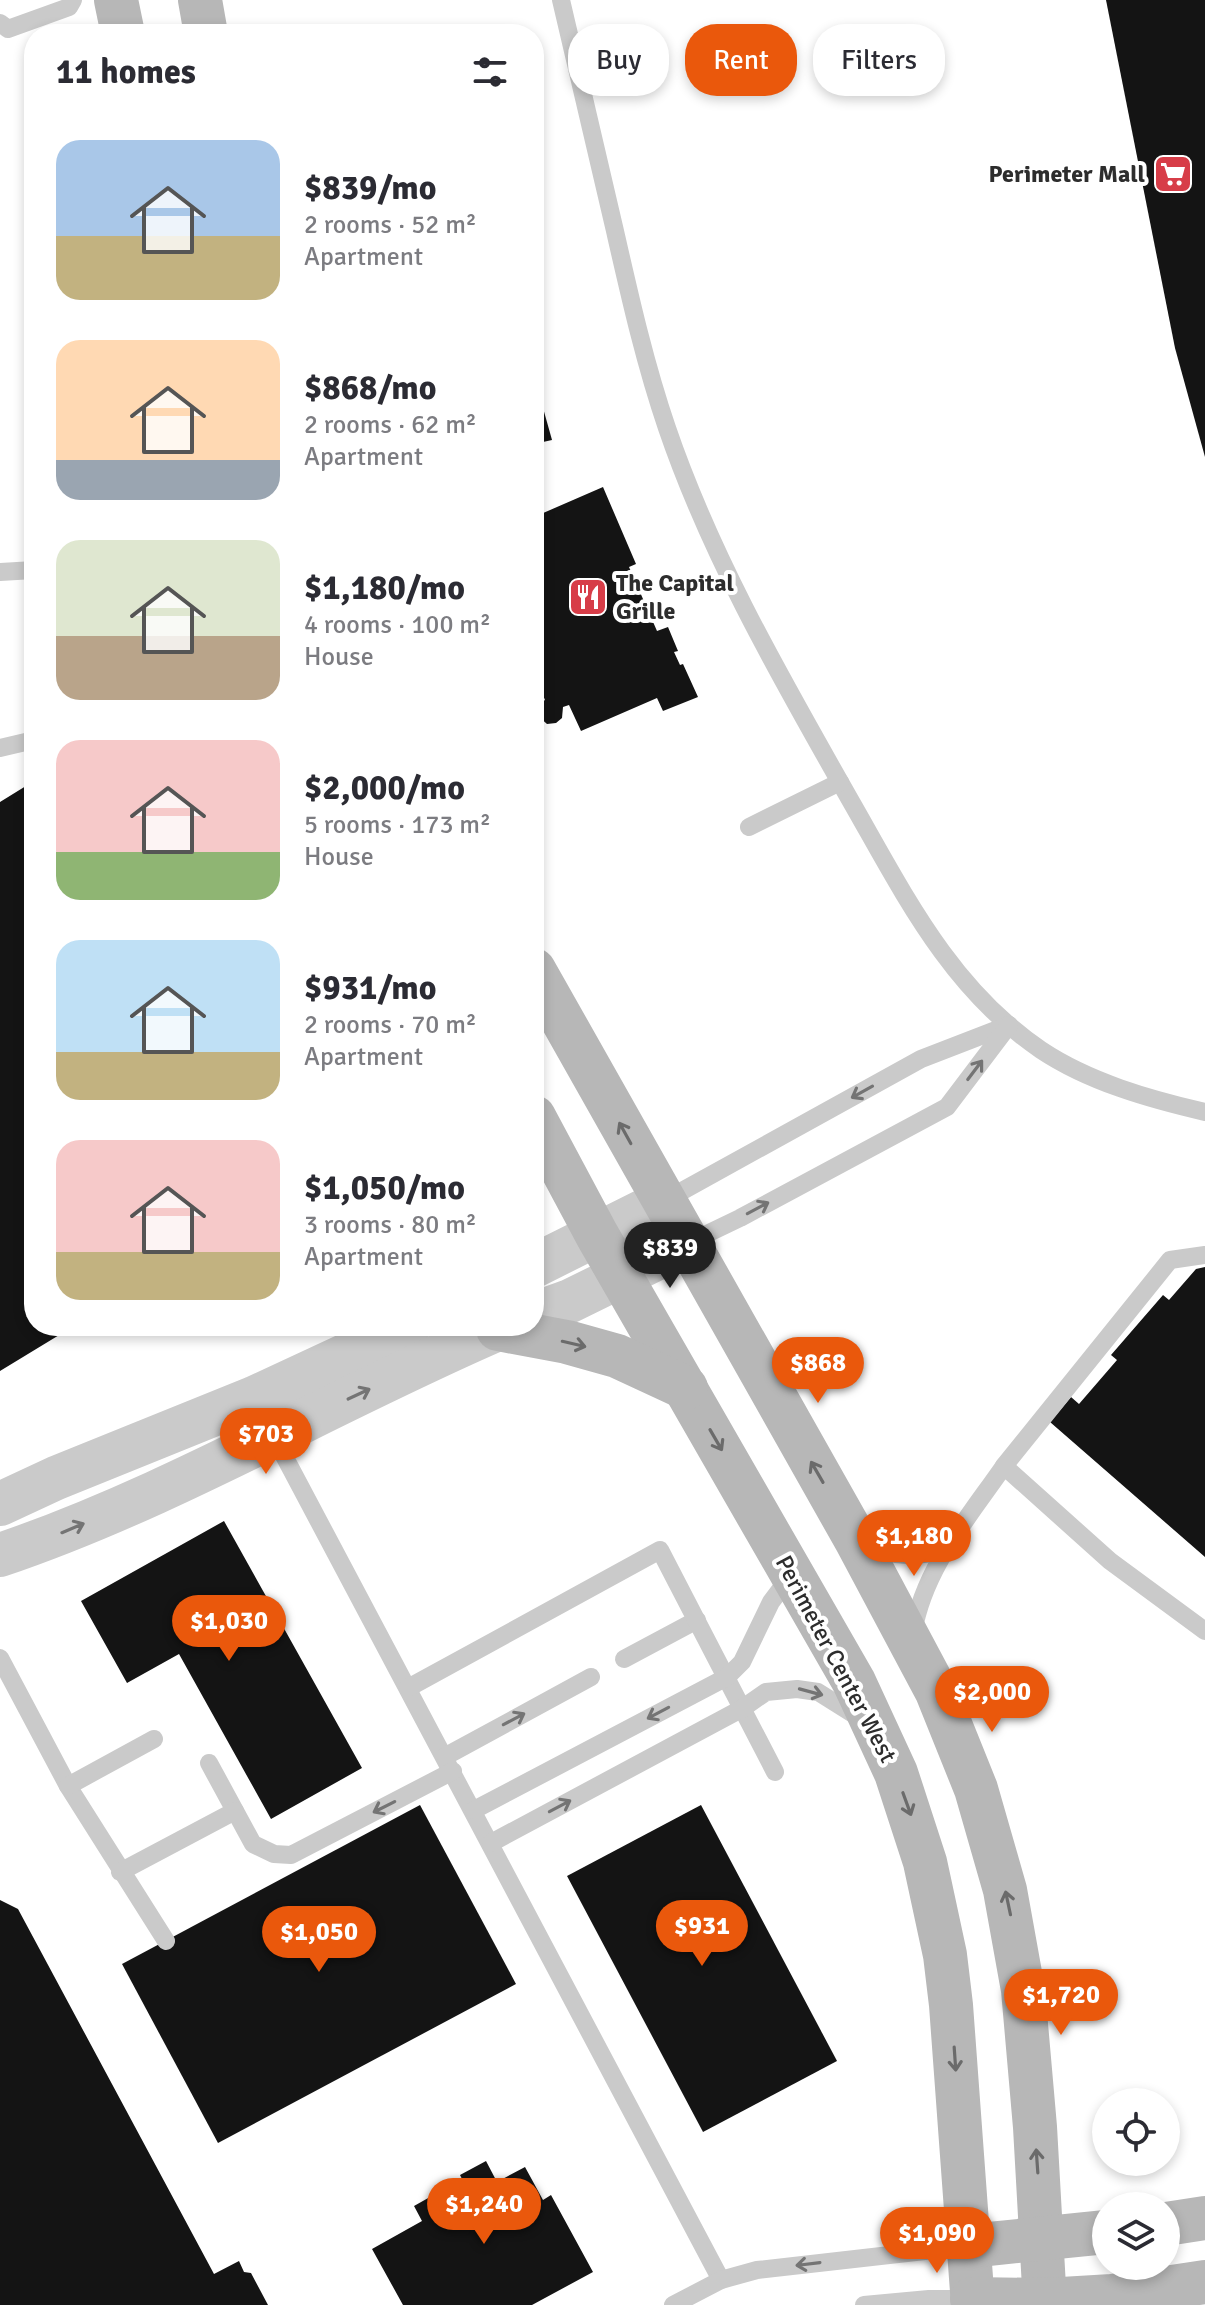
<!DOCTYPE html>
<html lang="en">
<head>
<meta charset="utf-8">
<style>
	:root { --surface:#fff; --page:#f2f2f3; --text:#2b2b33; --muted:#7c7c81; --accent:#ea580c }
	body { margin:0; font-family:Signika,sans-serif; background:var(--page); color:var(--text); height:100vh; display:flex; flex-direction:column; font-size:30px; white-space:nowrap }
	* { box-sizing:border-box; margin:0 }
	p { font-size:26px; color:var(--muted) }
	.icon { flex:none; width:44px; height:44px; fill:none; stroke:currentColor; stroke-width:2; stroke-linecap:round; stroke-linejoin:round }
	.map { position:relative; flex:1; overflow:hidden }
	.side { position:absolute; left:24px; top:24px; width:520px; height:1312px; display:flex; flex-direction:column; background:var(--surface); border-radius:32px; box-shadow:0 4px 12px #0003 }
	.side>* { flex:none }
	.banner { position:absolute; left:568px; top:24px; width:516px; height:72px; display:flex; gap:16px }
	.fabs { position:absolute; left:1092px; top:2088px; display:grid; gap:16px }
	.fabs a { display:grid; place-items:center; width:88px; height:88px; border-radius:50%; background:var(--surface); box-shadow:0 4px 12px #0003; font-size:40px }
	.price { position:absolute; translate:-50% -68px; padding:0 18px; border-radius:28px; background:var(--accent); color:#fff; font-size:26px; line-height:52px; filter:drop-shadow(0 2px 4px #0008) }
	.price::after { content:''; position:absolute; left:50%; top:48px; width:24px; height:18px; margin-left:-12px; background:inherit; clip-path:polygon(0 0,100% 0,50% 100%) }
	.price.current { background:#222; color:#fff }
	ul { padding:0; list-style:none }
	li { display:flex; align-items:center; gap:24px; height:200px; padding:0 32px }
	li span { display:grid; place-items:center; flex:none; width:224px; height:160px; border-radius:24px; color:#555 }
	li>.icon { margin-inline-start:auto }
	span .icon { width:96px; height:96px; fill:#fffc; stroke-width:1 }
	li b { font-size:34px }
	h2 { display:flex; justify-content:space-between; align-items:center; height:96px; padding:0 32px; font-size:34px }
	.chip { padding:0 28px; border-radius:32px; background:var(--surface); box-shadow:0 4px 12px #0003; font-size:28px; line-height:72px }
	.chip.current { background:var(--accent); color:#fff }
	.map>svg:first-child { display:block }
</style>
</head>
<body>
<div class="map">
<svg width="1205" height="2305" viewBox="0 0 1205 2305">
	<rect width="100%" height="100%" fill="#fff"/>
	<g fill="#141414">
		<polygon points="1106,0 1205,0 1205,457 1175,348"/>
		<polygon points="534,376 552,440 534,444"/>
		<polygon points="603,487 636,564 629,567 657,631 668,627 678,651 674,652 680,665 683,664 698,697 663,711 657,698 581,731 569,705 563,707 562,718 556,723 547,724 538,716 539,704 545,700 534,674 534,517"/>
		<polygon points="34,781 34,1326 74,1326 0,1371 0,802"/>
		<polygon points="1205,1267 1205,1557 1050,1422 1071,1397 1079,1404 1117,1360 1111,1355 1163,1295 1169,1300 1196,1269"/>
		<polygon points="224,1521 362,1768 271,1819 179,1654 127,1683 81,1601"/>
		<polygon points="420,1805 516,1984 218,2143 122,1964"/>
		<polygon points="701,1805 837,2061 703,2132 567,1876"/>
		<polygon points="0,1900 18,1909 214,2274 239,2261 244,2272 251,2273 268,2305 0,2305"/>
		<polygon points="486,2161 497,2182 525,2167 543,2200 551,2195 593,2272 532,2305 403,2305 372,2249 422,2221 414,2206 462,2179 460,2175"/>
	</g>
	<g fill="none" stroke-linecap="round" stroke-linejoin="round">
		<g stroke="#cacaca" stroke-width="18">
			<path d="M561 0C579 77 597 154 615 231 630 297 645 364 667 428 712 560 784 683 853 805 905 896 951 989 1041 1050 1089 1082 1149 1099 1205 1112"/>
			<polyline points="0,23 8,29 69,7 73,0"/>
			<polyline points="0,572 34,570"/>
			<polyline points="0,748 34,740"/>
			<polyline points="749,827 840,782"/>
			<polyline points="664,1201 921,1059 1009,1025"/>
			<polyline points="688,1243 740,1218 947,1107 1009,1025"/>
			<polyline points="273,1435 721,2280"/>
			<polyline points="1004,1466 1170,1260 1205,1255"/>
			<path d="M866 1545C892 1557 916 1557 944 1551"/>
			<path d="M913 1633C924 1568 968 1518 1004 1466L1110 1561 1205 1631"/>
			<polyline points="0,1658 68,1786 166,1941"/>
			<polyline points="624,1659 697,1620"/>
			<polyline points="408,1688 660,1550 775,1772"/>
			<polyline points="446,1756 591,1677"/>
			<polyline points="209,1763 253,1844 274,1854 291,1855 453,1771"/>
			<polyline points="68,1786 154,1739"/>
			<polyline points="474,1810 727,1677 742,1662 771,1602 792,1574"/>
			<polyline points="491,1843 743,1708 766,1692 797,1689 818,1692 861,1719"/>
			<polyline points="120,1872 235,1811"/>
			<polyline points="673,2305 721,2280 757,2270 969,2246"/>
			<polyline points="864,2305 929,2299 972,2299"/>
		</g>
		<g stroke="#cacaca" stroke-width="44">
			<polyline points="534,1266 664,1201"/>
			<polyline points="534,1314 570,1301 688,1243"/>
			<polyline points="0,1504 56,1478 254,1398 409,1326"/>
			<path d="M0 1555C174 1496 336 1398 505 1326"/>
		</g>
		<g stroke="#b7b7b7" stroke-width="44">
			<polyline points="116,0 123,34"/>
			<polyline points="200,0 206,34"/>
			<polyline points="534,970 856,1540 937,1692 976,1789 1005,1890 1023,1990 1035,2127 1045,2305"/>
			<polyline points="534,1117 597,1235 854,1682 896,1773 925,1862 945,1955 951,2005 973,2305"/>
			<polyline points="498,1329 567,1342 617,1356 686,1388"/>
			<polyline points="1166,2224 1205,2218"/>
			<polyline points="969,2246 1106,2232"/>
			<polyline points="972,2299 1045,2300 1112,2296 1205,2282"/>
		</g>
	</g>
	<defs><path id="oneway-shaft" d="M-6 0H5M1.5-3L5.5 0L1.5 3" fill="none" stroke-width="1.6" stroke-linecap="round" stroke-linejoin="round" transform="scale(2)"/></defs>
	<g stroke="#747474">
		<use href="#oneway-shaft" transform="translate(975 1070) rotate(-53)"/>
		<use href="#oneway-shaft" transform="translate(862 1092) rotate(151)"/>
		<use href="#oneway-shaft" transform="translate(758 1208) rotate(-28)"/>
		<use href="#oneway-shaft" transform="translate(359 1394) rotate(-25)"/>
		<use href="#oneway-shaft" transform="translate(73 1528) rotate(-23)"/>
		<use href="#oneway-shaft" transform="translate(811 1692) rotate(15)"/>
		<use href="#oneway-shaft" transform="translate(658 1713) rotate(152)"/>
		<use href="#oneway-shaft" transform="translate(514 1719) rotate(-28)"/>
		<use href="#oneway-shaft" transform="translate(560 1806) rotate(-28)"/>
		<use href="#oneway-shaft" transform="translate(384 1807) rotate(153)"/>
		<use href="#oneway-shaft" transform="translate(808 2264) rotate(173)"/>
	</g>
	<g stroke="#6b6b6b">
		<use href="#oneway-shaft" transform="translate(625 1133) rotate(-119)"/>
		<use href="#oneway-shaft" transform="translate(574 1344) rotate(13)"/>
		<use href="#oneway-shaft" transform="translate(716 1440) rotate(60)"/>
		<use href="#oneway-shaft" transform="translate(817 1472) rotate(-120)"/>
		<use href="#oneway-shaft" transform="translate(907 1804) rotate(70)"/>
		<use href="#oneway-shaft" transform="translate(1008 1903) rotate(-102)"/>
		<use href="#oneway-shaft" transform="translate(955 2059) rotate(86)"/>
		<use href="#oneway-shaft" transform="translate(1037 2161) rotate(-94)"/>
	</g>
	<defs>
		<g id="supermarket-square" transform="scale(2)"><rect x="-9" y="-9" width="18" height="18" rx="4" fill="#d73d48" stroke="#fff"/><path d="M-6-5.5h2.5l.6 2H6L4.5 2H-2.5L-4.4-4H-6ZM-1.5 3.2a1.3 1.3 0 1 0 .1 0ZM3 3.2a1.3 1.3 0 1 0 .1 0Z" fill="#fff"/></g>
		<g id="restaurant-square" transform="scale(2)"><rect x="-9" y="-9" width="18" height="18" rx="4" fill="#d73d48" stroke="#fff"/><path d="M-5-6h1v4h1v-4h1v4h1v-4h1v5L-1.5 .5V6h-2V.5L-5-1ZM5-6V6H3V1.5H1.5Q1.5-4 5-6Z" fill="#fff"/></g>
	</defs>
	<g fill-rule="evenodd">
		<use href="#supermarket-square" x="1173" y="174"/>
		<use href="#restaurant-square" x="588" y="597"/>
	</g>
	<g text-anchor="middle" dominant-baseline="central" stroke-width="8" stroke-linejoin="round" paint-order="stroke">
		<g font-size="24" font-weight="bold" fill="#2d2d2d" stroke="#fff" text-anchor="end">
			<text x="1145" y="174">Perimeter Mall</text>
			<text x="616" y="583" text-anchor="start">The Capital<tspan x="616" dy="28">Grille</tspan></text>
		</g>
		<g font-size="24" fill="#2d2d2d" stroke="#fff">
			<text transform="translate(836 1659) rotate(62)">Perimeter Center West</text>
		</g>
	</g>
</svg>
<div class="fabs">
<a><svg class="icon" aria-label="locate" viewBox="0 0 24 24"><circle cx="12" cy="12" r="6"/><path d="M12 2v4M12 18v4M2 12h4M18 12h4"/></svg></a>
<a><svg class="icon" aria-label="layers" viewBox="0 0 24 24"><path d="M12 4l9 5-9 5-9-5zM3 14l9 5 9-5"/></svg></a>
</div>
<b class="price current" style="left:670px;top:1290px">$839</b>
<b class="price" style="left:818px;top:1405px">$868</b>
<b class="price" style="left:266px;top:1476px">$703</b>
<b class="price" style="left:914px;top:1578px">$1,180</b>
<b class="price" style="left:229px;top:1663px">$1,030</b>
<b class="price" style="left:992px;top:1734px">$2,000</b>
<b class="price" style="left:702px;top:1968px">$931</b>
<b class="price" style="left:319px;top:1974px">$1,050</b>
<b class="price" style="left:1061px;top:2037px">$1,720</b>
<b class="price" style="left:484px;top:2246px">$1,240</b>
<b class="price" style="left:937px;top:2275px">$1,090</b>
<div class="banner">
<a class="chip">Buy</a>
<a class="chip current">Rent</a>
<a class="chip">Filters</a>
</div>
<section class="side">
<h2>11 homes<svg class="icon" aria-label="filters" viewBox="0 0 24 24"><path d="M4 7h16M4 17h16"/><circle cx="9" cy="7" r="2"/><circle cx="15" cy="17" r="2"/></svg></h2>
<ul>
<li><span style="background:linear-gradient(#a9c7e8 60%,#c2b280 0)"><svg class="icon" aria-label="home" viewBox="0 0 24 24"><path d="M3 11l9-7 9 7M6 9v11h12V9"/></svg></span><div><b>$839/mo</b><p>2 rooms · 52 m²</p><p>Apartment</p></div></li>
<li><span style="background:linear-gradient(#ffd9b3 75%,#9aa5b1 0)"><svg class="icon" aria-label="home" viewBox="0 0 24 24"><path d="M3 11l9-7 9 7M6 9v11h12V9"/></svg></span><div><b>$868/mo</b><p>2 rooms · 62 m²</p><p>Apartment</p></div></li>
<li><span style="background:linear-gradient(#dfe7d0 60%,#b9a48a 0)"><svg class="icon" aria-label="home" viewBox="0 0 24 24"><path d="M3 11l9-7 9 7M6 9v11h12V9"/></svg></span><div><b>$1,180/mo</b><p>4 rooms · 100 m²</p><p>House</p></div></li>
<li><span style="background:linear-gradient(#f6c9c9 70%,#8fb573 0)"><svg class="icon" aria-label="home" viewBox="0 0 24 24"><path d="M3 11l9-7 9 7M6 9v11h12V9"/></svg></span><div><b>$2,000/mo</b><p>5 rooms · 173 m²</p><p>House</p></div></li>
<li><span style="background:linear-gradient(#bfe0f5 70%,#c2b280 0)"><svg class="icon" aria-label="home" viewBox="0 0 24 24"><path d="M3 11l9-7 9 7M6 9v11h12V9"/></svg></span><div><b>$931/mo</b><p>2 rooms · 70 m²</p><p>Apartment</p></div></li>
<li><span style="background:linear-gradient(#f6c9c9 70%,#c2b280 0)"><svg class="icon" aria-label="home" viewBox="0 0 24 24"><path d="M3 11l9-7 9 7M6 9v11h12V9"/></svg></span><div><b>$1,050/mo</b><p>3 rooms · 80 m²</p><p>Apartment</p></div></li>
</ul>
</section>
</div>
</body>
</html>
